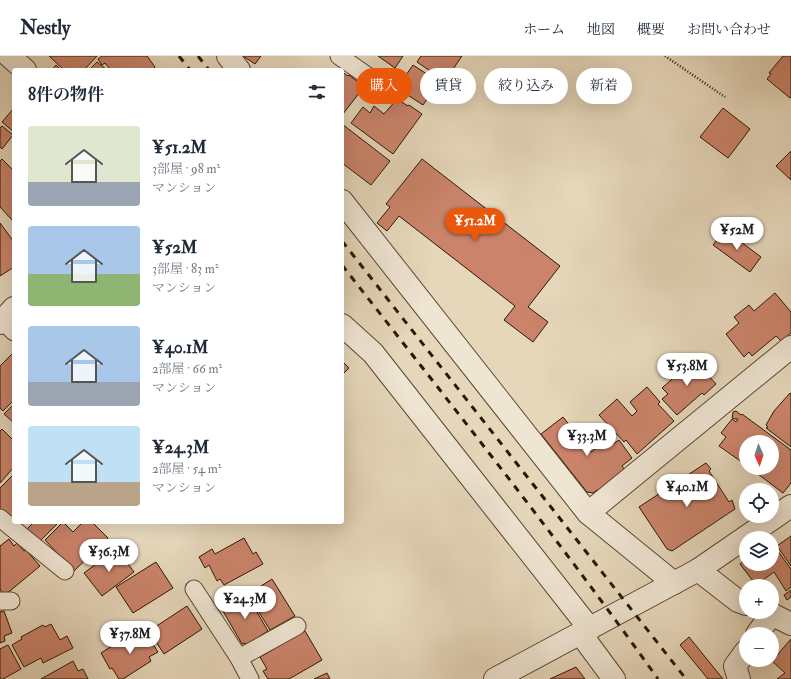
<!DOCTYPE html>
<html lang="ja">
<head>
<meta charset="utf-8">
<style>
	:root { --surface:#fff; --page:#f2f2f3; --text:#1f2937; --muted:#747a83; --line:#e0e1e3; --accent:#ea580c }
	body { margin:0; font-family:"IM FELL Double Pica","Noto Serif JP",serif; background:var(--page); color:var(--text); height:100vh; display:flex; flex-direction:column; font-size:15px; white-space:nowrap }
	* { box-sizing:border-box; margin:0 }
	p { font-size:13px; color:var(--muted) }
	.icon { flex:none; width:22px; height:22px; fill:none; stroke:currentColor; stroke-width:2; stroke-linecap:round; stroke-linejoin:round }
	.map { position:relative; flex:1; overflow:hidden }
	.side { position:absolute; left:12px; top:12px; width:332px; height:456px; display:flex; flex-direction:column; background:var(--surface); border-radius:4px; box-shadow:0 4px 16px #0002 }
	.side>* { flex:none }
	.hud { position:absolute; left:356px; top:12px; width:375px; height:36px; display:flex; gap:8px }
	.needle { width:26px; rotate:177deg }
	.controls { position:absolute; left:739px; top:379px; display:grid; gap:8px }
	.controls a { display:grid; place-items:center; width:40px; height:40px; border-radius:50%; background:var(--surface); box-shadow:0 4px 16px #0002; font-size:20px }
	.price { position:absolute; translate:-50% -34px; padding:0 9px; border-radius:14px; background:#fff; color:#222; font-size:13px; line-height:26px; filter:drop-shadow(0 1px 2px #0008) }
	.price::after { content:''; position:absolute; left:50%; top:24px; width:12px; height:9px; margin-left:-6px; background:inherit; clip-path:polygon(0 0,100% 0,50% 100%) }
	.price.selected { background:var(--accent); color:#fff }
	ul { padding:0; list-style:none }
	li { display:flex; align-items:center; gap:12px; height:100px; padding:0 16px }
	li span { display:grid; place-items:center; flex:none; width:112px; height:80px; border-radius:4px; color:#555 }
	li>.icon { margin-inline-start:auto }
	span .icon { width:48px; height:48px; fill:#fffc; stroke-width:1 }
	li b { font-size:17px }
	h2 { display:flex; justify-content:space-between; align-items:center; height:48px; padding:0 16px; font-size:17px }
	.tag { padding:0 14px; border-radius:18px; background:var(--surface); box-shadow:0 4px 16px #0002; font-size:14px; line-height:36px }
	.tag.selected { background:var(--accent); color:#fff }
	header { display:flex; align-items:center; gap:24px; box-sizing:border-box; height:56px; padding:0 20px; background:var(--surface); border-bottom:1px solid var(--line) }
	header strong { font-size:19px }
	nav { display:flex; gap:22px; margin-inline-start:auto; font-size:14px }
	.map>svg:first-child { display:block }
</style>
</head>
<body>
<header>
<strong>Nestly</strong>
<nav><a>ホーム</a><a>地図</a><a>概要</a><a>お問い合わせ</a></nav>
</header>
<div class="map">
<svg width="791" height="623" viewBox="0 0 791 623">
	<rect width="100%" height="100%" fill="#e6d7bb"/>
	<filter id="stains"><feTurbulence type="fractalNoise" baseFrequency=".005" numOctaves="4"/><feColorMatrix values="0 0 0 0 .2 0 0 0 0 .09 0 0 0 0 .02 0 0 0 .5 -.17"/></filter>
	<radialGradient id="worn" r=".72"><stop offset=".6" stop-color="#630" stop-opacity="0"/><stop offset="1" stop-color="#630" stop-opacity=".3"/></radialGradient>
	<g fill="#cb846b" stroke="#2c1701">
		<polygon points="49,0 97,0 84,14 64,14"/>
		<polygon points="102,0 147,0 155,11 152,14 111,14 105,7 102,9 98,3"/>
		<polygon points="243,0 261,0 255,8"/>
		<polygon points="378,0 403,0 395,12"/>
		<polygon points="421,0 462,0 445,25 417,6"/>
		<polygon points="783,0 791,0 791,41 790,42 767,23 771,18 769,17"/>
		<polygon points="97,6 107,14 89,14"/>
		<polygon points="56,9 61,14 52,14"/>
		<polygon points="413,9 439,26 423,49 397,32"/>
		<polygon points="342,16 348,20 349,19 362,29 361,30 363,32 343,58"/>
		<polygon points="397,43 408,50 409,49 422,58 393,98 351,67 363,51 370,57 374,50 384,58"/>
		<polygon points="14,52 14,76 2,66"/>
		<polygon points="723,52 750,73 728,102 700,81"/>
		<polygon points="342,68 390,105 371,129 342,107"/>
		<polygon points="2,70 13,79 2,93 0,91 0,72"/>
		<polygon points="791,95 791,124 776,110"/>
		<polygon points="2,103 14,115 14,166 0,151 0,105"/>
		<polygon points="422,103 560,210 528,251 548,266 533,286 504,264 515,250 399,160 387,175 377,167 390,151 386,148"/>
		<polygon points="0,167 14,186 14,211 0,220"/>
		<polygon points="725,174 761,201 750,216 713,189"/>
		<polygon points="775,237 791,256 791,277 781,285 776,280 752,300 749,296 744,301 726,278 739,267 734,261 749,249 754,255"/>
		<polygon points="14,296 14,344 3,355 0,352 0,310"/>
		<polygon points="694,304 716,328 704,339 702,337 677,359 662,343 668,338 662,332"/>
		<polygon points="342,305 349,312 342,319"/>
		<polygon points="647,331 660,346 658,348 674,365 637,398 626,384 624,386 599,359 617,343 632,360 637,355 630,346"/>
		<polygon points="790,337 791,338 791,391 766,372 768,371 766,369 774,355"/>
		<polygon points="14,348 14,367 4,358"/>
		<polygon points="736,355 741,359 742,358 791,394 791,427 783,437 750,412 772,412 772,386 746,386 746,409 719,390 726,381 721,377 732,363 736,366 738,363 735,363 732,362 733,356"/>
		<polygon points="563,361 591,396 605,386 609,391 619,384 632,402 622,410 625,414 598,435 597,434 593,437 587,436 541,378"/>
		<polygon points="2,373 14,385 14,411 0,427 0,375"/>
		<polygon points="706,407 711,413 709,415 729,446 732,444 735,453 672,495 667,493 639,451"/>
		<polygon points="14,418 14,464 13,465 0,454 0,432"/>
		<polygon points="34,466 59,466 40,485 27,473"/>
		<polygon points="63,466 73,476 83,466 92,466 108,482 74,515 45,484"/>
		<polygon points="791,480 791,510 777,490"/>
		<polygon points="244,482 253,498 256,496 263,508 224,529 220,523 217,525 209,509 205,512 199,501 212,493 215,498"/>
		<polygon points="9,483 14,490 17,487 24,495 26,494 40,510 5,539 0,534 0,490"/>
		<polygon points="772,487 791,513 791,531 786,535 774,516 756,529 740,508 746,503 746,508 772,508"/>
		<polygon points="115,494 117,497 119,496 134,516 102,540 84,517"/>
		<polygon points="156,506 173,532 133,557 116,531"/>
		<polygon points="272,523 295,560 270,574 247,537 257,531 258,532"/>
		<polygon points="791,534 791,541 787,544 784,539"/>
		<polygon points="243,538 245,540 247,539 268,575 246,589 245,587 242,588 223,555 228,552 226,549"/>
		<polygon points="187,550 202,573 164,598 149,575"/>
		<polygon points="4,555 12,577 4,580 5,585 0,587 0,556"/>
		<polygon points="51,568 60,584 67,580 73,592 43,607 41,602 24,611 12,589 22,583 21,581 43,569 45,571"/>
		<polygon points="305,575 322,604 289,623 268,623 263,615 267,613 260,601"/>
		<polygon points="145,576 158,596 149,601 151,605 123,623 119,623 112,612 110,613 101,597 123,583 125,586 133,580 135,582"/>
		<polygon points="689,581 723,623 708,623 680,589"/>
		<polygon points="791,583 791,623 777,623 785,617 772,605"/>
		<polygon points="8,589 21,613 3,623 0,623 0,593"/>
		<polygon points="73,605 78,615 83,613 88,623 41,623"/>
		<polygon points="576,611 585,623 550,623"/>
		<polygon points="327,617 330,623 314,623"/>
	</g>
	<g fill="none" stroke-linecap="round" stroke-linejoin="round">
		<g stroke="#5a4730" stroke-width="19">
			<g id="lane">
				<polyline points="339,0 369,21"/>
				<polyline points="3,265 14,276"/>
				<polyline points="0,462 65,515"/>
				<polyline points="194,533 239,602 250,623"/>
				<polyline points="0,545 11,545"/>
				<polyline points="239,602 297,570"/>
			</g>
		</g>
		<g stroke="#5a4730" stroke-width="24">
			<g id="street">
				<polyline points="9,0 25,14"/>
				<polyline points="228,0 239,14"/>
				<polyline points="342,145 588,457 674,527"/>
				<polyline points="0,267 14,252"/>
				<polyline points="342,269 373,297 590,573"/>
				<polyline points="588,457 791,291"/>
				<polyline points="698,514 738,545 746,548"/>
				<polyline points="767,556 791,568"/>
				<polyline points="580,577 614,623"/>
				<polyline points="757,578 772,558"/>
				<polyline points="495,623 698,514 791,450"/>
				<polyline points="739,623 735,610 746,595"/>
			</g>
		</g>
		<polyline stroke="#2c1701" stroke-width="2.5" stroke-dasharray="1 2" stroke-linecap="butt" points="665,0 725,41"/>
		<use href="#lane" stroke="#efe5d3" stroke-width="17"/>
		<use href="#street" stroke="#efe5d3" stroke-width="22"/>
		<g stroke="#2c1701" stroke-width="3" stroke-dasharray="7 7" stroke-linecap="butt">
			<polyline points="179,0 190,14"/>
			<polyline points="198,0 209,14"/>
			<polyline points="342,185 686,623"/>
			<path d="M342 209C449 346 557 481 658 623"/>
		</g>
	</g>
	<rect width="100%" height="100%" filter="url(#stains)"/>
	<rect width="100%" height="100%" fill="url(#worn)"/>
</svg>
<div class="controls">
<a><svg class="needle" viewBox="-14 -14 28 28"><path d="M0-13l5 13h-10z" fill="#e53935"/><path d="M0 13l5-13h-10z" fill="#747a83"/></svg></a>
<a><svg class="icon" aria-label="locate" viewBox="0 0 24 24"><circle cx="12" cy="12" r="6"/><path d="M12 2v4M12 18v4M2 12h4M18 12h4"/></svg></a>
<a><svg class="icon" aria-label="layers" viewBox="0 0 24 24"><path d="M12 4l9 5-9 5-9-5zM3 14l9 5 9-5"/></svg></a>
<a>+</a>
<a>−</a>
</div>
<b class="price selected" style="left:475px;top:186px">¥51.2M</b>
<b class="price" style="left:737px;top:195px">¥52M</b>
<b class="price" style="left:687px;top:331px">¥53.8M</b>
<b class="price" style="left:587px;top:401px">¥33.3M</b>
<b class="price" style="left:687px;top:452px">¥40.1M</b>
<b class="price" style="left:109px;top:517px">¥36.3M</b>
<b class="price" style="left:245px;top:564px">¥24.3M</b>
<b class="price" style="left:130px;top:599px">¥37.8M</b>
<div class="hud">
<a class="tag selected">購入</a>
<a class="tag">賃貸</a>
<a class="tag">絞り込み</a>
<a class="tag">新着</a>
</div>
<section class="side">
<h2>8件の物件<svg class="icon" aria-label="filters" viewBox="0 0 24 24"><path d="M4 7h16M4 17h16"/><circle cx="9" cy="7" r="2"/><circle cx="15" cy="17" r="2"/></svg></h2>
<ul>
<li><span style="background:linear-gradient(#dfe7d0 70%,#9aa5b1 0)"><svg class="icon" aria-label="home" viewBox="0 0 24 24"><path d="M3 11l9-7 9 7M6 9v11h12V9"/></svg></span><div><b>¥51.2M</b><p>3部屋 · 98 m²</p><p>マンション</p></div></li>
<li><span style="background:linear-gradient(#a9c7e8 60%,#8fb573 0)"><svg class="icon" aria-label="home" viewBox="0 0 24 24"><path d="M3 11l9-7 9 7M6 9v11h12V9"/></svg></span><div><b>¥52M</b><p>3部屋 · 83 m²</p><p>マンション</p></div></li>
<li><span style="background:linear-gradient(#a9c7e8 70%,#9aa5b1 0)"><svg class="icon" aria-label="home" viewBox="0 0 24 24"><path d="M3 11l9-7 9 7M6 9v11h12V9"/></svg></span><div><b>¥40.1M</b><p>2部屋 · 66 m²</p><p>マンション</p></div></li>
<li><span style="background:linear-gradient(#bfe0f5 70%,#b9a48a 0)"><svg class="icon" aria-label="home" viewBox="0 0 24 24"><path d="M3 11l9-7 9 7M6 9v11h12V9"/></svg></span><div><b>¥24.3M</b><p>2部屋 · 54 m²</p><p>マンション</p></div></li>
</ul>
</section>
</div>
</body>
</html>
